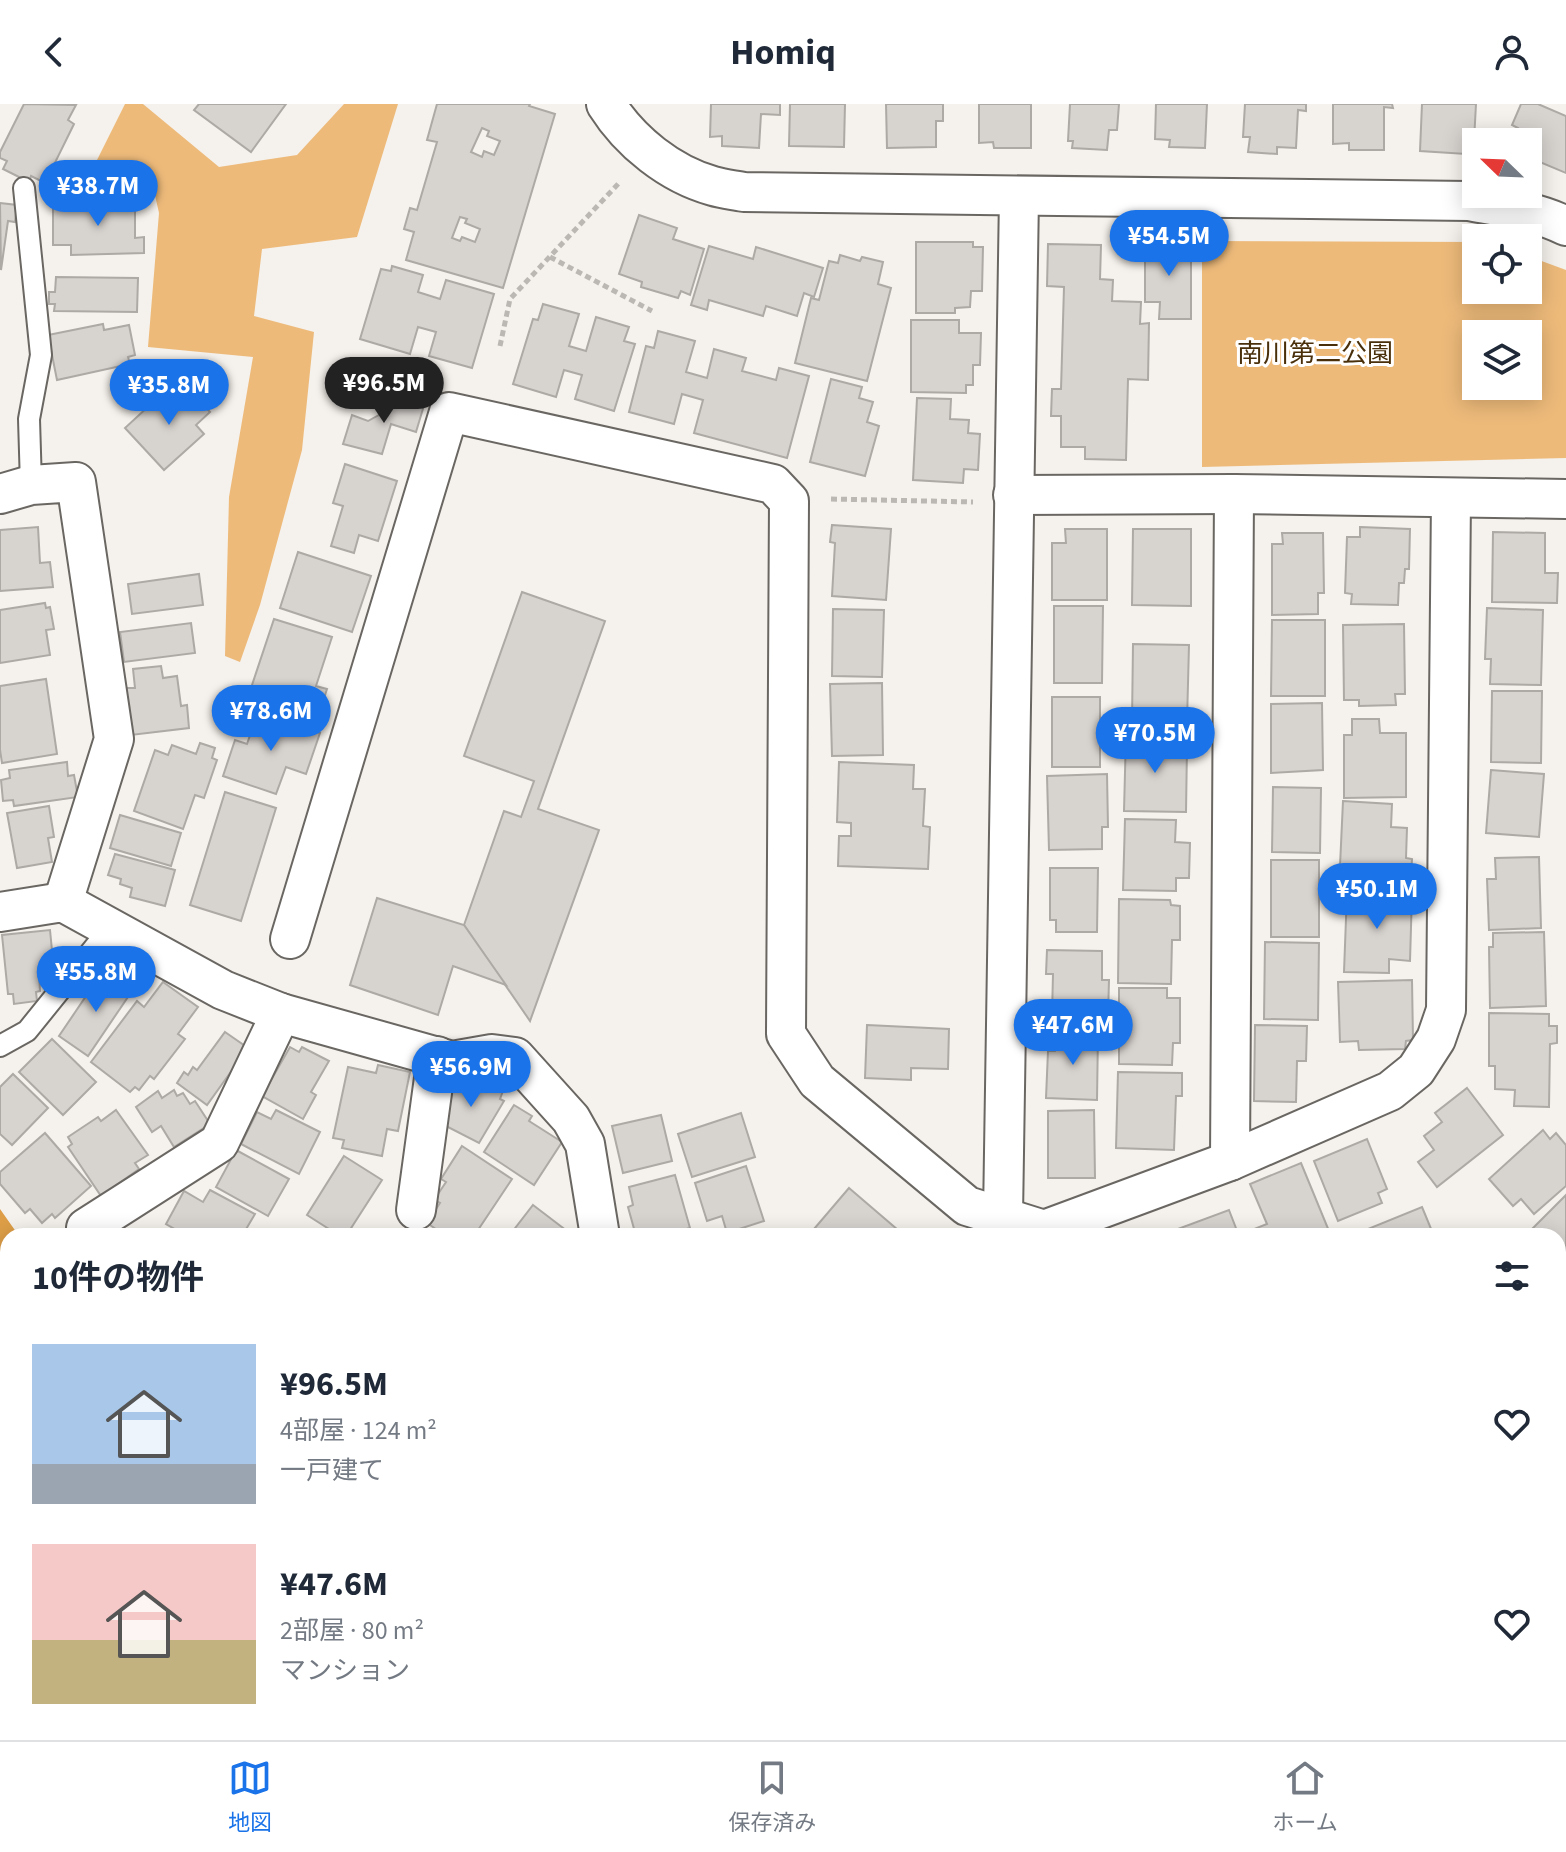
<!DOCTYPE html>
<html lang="ja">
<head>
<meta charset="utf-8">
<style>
	:root { --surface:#fff; --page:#f6f6f7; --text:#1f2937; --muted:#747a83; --line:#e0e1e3; --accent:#1a73e8 }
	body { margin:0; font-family:"Source Sans 3","Noto Sans JP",sans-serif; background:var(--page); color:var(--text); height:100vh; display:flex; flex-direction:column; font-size:30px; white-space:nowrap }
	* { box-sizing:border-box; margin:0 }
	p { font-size:26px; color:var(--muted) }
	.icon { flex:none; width:44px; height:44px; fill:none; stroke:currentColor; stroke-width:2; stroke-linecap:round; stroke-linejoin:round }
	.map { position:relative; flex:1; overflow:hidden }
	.drawer { position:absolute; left:0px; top:1124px; width:1566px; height:512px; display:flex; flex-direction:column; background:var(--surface); border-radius:24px 24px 0 0; box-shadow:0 4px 20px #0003 }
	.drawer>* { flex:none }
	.needle { width:52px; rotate:293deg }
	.fabs { position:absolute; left:1462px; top:24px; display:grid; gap:16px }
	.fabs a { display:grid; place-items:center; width:80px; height:80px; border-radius:0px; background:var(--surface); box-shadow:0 4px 20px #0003; font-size:40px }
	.price { position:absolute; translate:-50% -68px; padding:0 18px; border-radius:28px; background:var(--accent); color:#fff; font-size:26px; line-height:52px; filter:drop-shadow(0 2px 4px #0008) }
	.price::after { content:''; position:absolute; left:50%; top:48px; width:24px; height:18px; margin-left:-12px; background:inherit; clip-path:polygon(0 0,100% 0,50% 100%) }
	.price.selected { background:#222; color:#fff }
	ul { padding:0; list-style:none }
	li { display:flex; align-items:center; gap:24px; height:200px; padding:0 32px }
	li span { display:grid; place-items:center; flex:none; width:224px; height:160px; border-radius:0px; color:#555 }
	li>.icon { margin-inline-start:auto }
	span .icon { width:96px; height:96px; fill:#fffc; stroke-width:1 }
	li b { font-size:34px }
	h2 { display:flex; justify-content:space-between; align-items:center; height:96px; padding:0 32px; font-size:34px }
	header { display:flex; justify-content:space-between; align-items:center; height:104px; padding:0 32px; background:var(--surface); font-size:36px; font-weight:700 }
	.tab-bar { display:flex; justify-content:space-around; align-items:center; height:112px; border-top:2px solid var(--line); background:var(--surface); font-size:22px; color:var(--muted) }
	.tab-bar a { display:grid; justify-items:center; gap:4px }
	.tab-bar .selected { color:var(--accent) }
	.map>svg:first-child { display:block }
</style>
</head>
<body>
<header><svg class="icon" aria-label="back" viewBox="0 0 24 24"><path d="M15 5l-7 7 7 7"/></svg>Homiq<svg class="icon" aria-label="person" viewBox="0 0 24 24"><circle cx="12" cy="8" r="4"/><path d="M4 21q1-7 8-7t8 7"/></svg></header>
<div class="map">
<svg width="1566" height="1636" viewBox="0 0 1566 1636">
	<rect width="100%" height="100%" fill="#f5f1ec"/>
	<g fill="#edba7a" fill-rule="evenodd">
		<polygon points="125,0 143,0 219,63 297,51 344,0 398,0 357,133 262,145 254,212 314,228 302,346 260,501 240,558 225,552 229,393 253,253 148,243 159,109 150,69 91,68"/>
		<path d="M1202 137 1476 138V186H1528V152L1566 166V354L1202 363ZM1476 230H1528V282H1476Z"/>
	</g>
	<polygon fill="#dd9e47" points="0,1105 19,1132 8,1132 8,1403 0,1404"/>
	<g fill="#d7d3cf" stroke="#ada9a5" stroke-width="2" fill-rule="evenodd">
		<polygon points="24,0 76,1 68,16 74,20 45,79 31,72 29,78 3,65 7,57 0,54 0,48"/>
		<polygon points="199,0 286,0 251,48 194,6"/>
		<path d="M437 0H530L529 2 555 10 503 184 406 156 414 128 404 125 410 104 417 106 437 38 427 36ZM482 24 489 27 487 32 500 37 494 51 484 47 482 53 471 48ZM460 113 467 115 465 119 480 125 475 138 462 133 460 137 452 134Z"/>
		<polygon points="711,0 780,0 780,11 761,10 759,44 722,42 722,32 710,33"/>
		<polygon points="790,0 845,0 844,43 789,42"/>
		<polygon points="886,0 943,0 943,17 936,17 936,43 887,44"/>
		<polygon points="979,0 1031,0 1031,44 994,44 993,38 979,39"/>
		<polygon points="1070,0 1119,0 1117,26 1109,26 1107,46 1072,44 1073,37 1068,37"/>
		<polygon points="1156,0 1207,0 1205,44 1169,43 1170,36 1155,35"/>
		<polygon points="1245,0 1306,0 1306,7 1298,6 1296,44 1277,43 1277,50 1248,48 1250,33 1243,33"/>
		<polygon points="1333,0 1392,0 1393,4 1384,3 1384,46 1349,46 1349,39 1333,40"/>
		<polygon points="1422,0 1476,0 1474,37 1467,37 1466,50 1420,47"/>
		<polygon points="1521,0 1538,0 1566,12 1566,69 1528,53 1528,38 1522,38 1523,36 1515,32 1518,24 1512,21"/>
		<polygon points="128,93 129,105 135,105 135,134 144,133 144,149 71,151 71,141 53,141 53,104 87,103 87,94"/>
		<polygon points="0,99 17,101 15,118 8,117 1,166"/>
		<polygon points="639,111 677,124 673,135 704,145 690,191 681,187 678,194 641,183 642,178 619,170"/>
		<polygon points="916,138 973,138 973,143 983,143 982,187 971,187 970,203 955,204 955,209 916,209"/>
		<polygon points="1145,138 1191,138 1191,215 1159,215 1160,198 1145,198"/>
		<polygon points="1048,140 1101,141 1100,175 1113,176 1112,197 1141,198 1140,220 1149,219 1148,276 1128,275 1126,356 1085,355 1085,343 1061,343 1061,312 1051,312 1052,285 1061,285 1064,183 1047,182"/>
		<polygon points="709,142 753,155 756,143 823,164 814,193 804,189 797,212 766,202 763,212 709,196 707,206 691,201"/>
		<polygon points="840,151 860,157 862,153 883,158 878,180 891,184 867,277 795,259 811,194 819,196 829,157 838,159"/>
		<polygon points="392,162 423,171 418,188 440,195 446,176 494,190 472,264 429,252 436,228 418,223 410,250 360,235 381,165 391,167"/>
		<polygon points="56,173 138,174 137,208 54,207 55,200 49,200 49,188 55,188"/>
		<polygon points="543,200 579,210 569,242 586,247 596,213 629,223 624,237 635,240 614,307 575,295 582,271 564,266 556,293 513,280 533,215 538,216"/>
		<polygon points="911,216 959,216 959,229 981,229 980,261 973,261 973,281 966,281 966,289 911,288"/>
		<polygon points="103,220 104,226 129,221 135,251 128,253 130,260 57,276 48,231"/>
		<polygon points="658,227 695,237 686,268 707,274 714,245 746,254 742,267 776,276 779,264 809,272 787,354 694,329 703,296 682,290 674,320 629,308 646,242 654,244"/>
		<polygon points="831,275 862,283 859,294 873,298 867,318 879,322 865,372 810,358"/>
		<polygon points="188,284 210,308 196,321 204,330 164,366 125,324 164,288 172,298"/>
		<polygon points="399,290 425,298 416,328 391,320 382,350 343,340 352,311 368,317 395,302"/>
		<polygon points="917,294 951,295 950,315 969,316 968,329 980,330 978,366 964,365 963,379 913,376"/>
		<polygon points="345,360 397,377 378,437 359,431 354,449 331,442 343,402 333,399"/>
		<polygon points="832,421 891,425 886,496 832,492 835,439 830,438"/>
		<polygon points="38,423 40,459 50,458 53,483 0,487 0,426"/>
		<polygon points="1360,423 1410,425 1409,465 1405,465 1404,479 1399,479 1398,501 1351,500 1352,490 1345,489 1347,433 1360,433"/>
		<polygon points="1065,425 1107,425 1107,496 1052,496 1052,439 1066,439"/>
		<polygon points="1133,425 1191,425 1191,502 1132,501"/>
		<polygon points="1493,428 1545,429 1545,469 1558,469 1557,499 1492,498"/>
		<polygon points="1282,429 1323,429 1324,489 1318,489 1318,510 1272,511 1272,440 1283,440"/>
		<polygon points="298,448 371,472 352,528 280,504"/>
		<polygon points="199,470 203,501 132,510 128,480"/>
		<polygon points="522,488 605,517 538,705 599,726 530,917 464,821 504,707 521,713 534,677 464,652"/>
		<polygon points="45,499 46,504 50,503 54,525 46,526 50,551 0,559 0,506"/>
		<polygon points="1054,502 1103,502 1102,579 1054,579"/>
		<polygon points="1487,504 1543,506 1541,581 1490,580 1491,555 1485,555"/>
		<polygon points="833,505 884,506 882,573 832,572"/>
		<polygon points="274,515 332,533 316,582 327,585 317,616 248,593"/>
		<polygon points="1272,516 1325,516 1325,592 1271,592"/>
		<polygon points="191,519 195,549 124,558 120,528"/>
		<polygon points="1404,520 1405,590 1395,590 1396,601 1359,602 1359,596 1344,596 1343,521"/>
		<polygon points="1133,540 1189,541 1187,618 1132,617"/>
		<polygon points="161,562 163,574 177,572 181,602 187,601 189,624 131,631 126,584 135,584 133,565"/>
		<polygon points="46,575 57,650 2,659 0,646 0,582"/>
		<polygon points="882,579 883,651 832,652 830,580"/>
		<polygon points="1492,587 1542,587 1541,659 1491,658"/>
		<rect x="1052" y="593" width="48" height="70"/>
		<polygon points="1322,599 1323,666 1271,669 1271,600"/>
		<polygon points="258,608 320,629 306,670 286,663 276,690 223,672 235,636 247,640"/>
		<polygon points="1352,615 1379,615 1380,629 1406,629 1406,693 1344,694 1344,631 1352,631"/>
		<polygon points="1126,630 1171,631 1171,643 1187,643 1186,708 1124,707"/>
		<polygon points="200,639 215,644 212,654 217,656 204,694 195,691 183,725 134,707 155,646 168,651 172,641 196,650"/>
		<polygon points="67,658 68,672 74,671 78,693 14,702 13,696 3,697 1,676 10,674 9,666"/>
		<polygon points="839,658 914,661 913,685 925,685 923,722 930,723 928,765 838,762 839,732 851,732 851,719 837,718"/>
		<polygon points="1491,666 1544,670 1539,733 1486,729"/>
		<polygon points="1107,670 1108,723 1102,723 1102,745 1049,746 1047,672"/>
		<polygon points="1273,683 1321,684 1320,749 1272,748"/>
		<polygon points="225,688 276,704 241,817 190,801"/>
		<polygon points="1343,697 1392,700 1391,723 1407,724 1406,754 1412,755 1411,773 1388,771 1387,785 1346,782 1347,762 1340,762"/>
		<polygon points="49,702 54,733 48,734 52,758 17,764 7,709"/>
		<polygon points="120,711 181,729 171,762 110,744"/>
		<polygon points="1125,715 1176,716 1175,738 1190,739 1189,774 1176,774 1176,787 1123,786"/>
		<polygon points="115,750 175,766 165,802 130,793 132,784 120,780 121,775 108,771"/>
		<polygon points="1539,753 1541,824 1489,826 1487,775 1496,775 1495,754"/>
		<rect x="1271" y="756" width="48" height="77"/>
		<polygon points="1050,764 1098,764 1097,828 1056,828 1056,816 1050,816"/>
		<polygon points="1347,788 1412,789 1410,857 1389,855 1389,869 1344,868"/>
		<polygon points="377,794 464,821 506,881 453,862 438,911 350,881"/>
		<polygon points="1119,795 1170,796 1171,801 1180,802 1180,836 1172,836 1171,880 1118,879"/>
		<polygon points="50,826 54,867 39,869 40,887 36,888 37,897 14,900 13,890 8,890 2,831"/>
		<polygon points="1544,828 1546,902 1490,904 1489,843 1493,843 1493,829"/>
		<polygon points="1265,838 1319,839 1318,916 1264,915"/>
		<polygon points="1047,846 1102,847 1102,876 1109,876 1108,912 1052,911 1053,870 1046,870"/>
		<polygon points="103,867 132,887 88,952 59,932"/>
		<polygon points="1412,876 1413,936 1406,937 1405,945 1359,946 1358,937 1340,938 1338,878"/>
		<polygon points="163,878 198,903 178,930 185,935 154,975 150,972 139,986 135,983 130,988 91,958 137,897 144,903"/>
		<polygon points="1119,884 1167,884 1167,894 1180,894 1180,939 1173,939 1172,961 1119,960"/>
		<polygon points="1489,909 1549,910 1549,922 1557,922 1557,939 1550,940 1549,1003 1514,1002 1515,986 1495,985 1495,962 1489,962"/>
		<polygon points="867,921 949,925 948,965 911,964 911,976 865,974"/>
		<polygon points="1255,921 1307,922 1306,957 1297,957 1296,998 1254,997"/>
		<polygon points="225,928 248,944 207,1001 177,979 184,968 188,971 193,963 197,966"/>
		<polygon points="1056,928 1098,929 1097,996 1046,994 1048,947 1055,947"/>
		<polygon points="52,935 96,978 63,1011 19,968"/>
		<polygon points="290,943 299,948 302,943 329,957 311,988 316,991 303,1015 262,992"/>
		<polygon points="378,961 410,968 398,1027 387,1025 382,1052 342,1044 344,1036 333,1034 348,963 376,969"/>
		<polygon points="1118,968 1182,969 1182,992 1176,992 1174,1046 1116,1044"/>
		<polygon points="13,970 48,1004 12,1041 0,1030 0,983"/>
		<polygon points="452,975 486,988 490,979 503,987 500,995 504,997 479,1039 444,1021 449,1010 442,1007"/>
		<polygon points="1467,984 1503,1031 1437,1083 1418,1058 1434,1046 1424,1032 1442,1018 1435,1009"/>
		<polygon points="174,986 177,992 183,989 190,1000 195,997 210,1020 174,1043 161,1022 152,1028 136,1003 158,987 162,994"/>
		<polygon points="514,1001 532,1012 529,1017 562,1038 534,1081 484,1048"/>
		<polygon points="116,1006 148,1051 135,1059 139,1065 101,1092 68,1043 72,1040 68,1033 98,1013 101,1017"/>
		<polygon points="276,1006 320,1028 299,1070 241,1040 257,1008 271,1015"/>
		<polygon points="1094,1006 1095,1074 1048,1074 1048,1007"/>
		<polygon points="741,1009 755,1053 692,1073 678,1030"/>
		<polygon points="661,1011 672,1057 623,1069 612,1022"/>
		<polygon points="1543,1026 1550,1035 1556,1029 1566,1041 1566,1082 1534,1110 1521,1095 1513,1102 1489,1075"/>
		<polygon points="45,1029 91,1082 55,1114 52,1110 42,1119 30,1105 25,1109 0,1080 0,1068"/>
		<polygon points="1367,1035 1387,1085 1378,1089 1382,1099 1338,1117 1314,1057"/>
		<polygon points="462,1042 512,1075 474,1132 446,1132 427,1119 440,1099 434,1096 446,1078 441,1075"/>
		<polygon points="236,1046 289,1075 268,1112 216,1083"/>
		<polygon points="344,1052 382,1076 346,1132 340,1132 307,1111"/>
		<polygon points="1301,1059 1329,1127 1317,1132 1256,1132 1254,1125 1267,1120 1250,1080"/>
		<polygon points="746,1062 764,1117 727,1129 722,1112 707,1117 695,1079"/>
		<polygon points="675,1071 690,1124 661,1132 636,1132 628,1103 633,1101 629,1083"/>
		<polygon points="849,1084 905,1132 808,1132"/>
		<polygon points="210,1086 255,1110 242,1132 187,1132 166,1120 184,1087 203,1098"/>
		<polygon points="1566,1091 1566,1158 1558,1150 1558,1132 1533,1132 1529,1128"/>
		<polygon points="533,1101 571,1130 570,1132 509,1132"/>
		<polygon points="1422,1103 1434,1132 1359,1132 1358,1129"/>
		<polygon points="1229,1106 1239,1132 1178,1132 1175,1126"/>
		<polygon points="1563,1419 1566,1420 1566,1447 1558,1444 1558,1434"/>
		<polygon points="0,1440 8,1442 8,1482 0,1480"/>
		<polygon points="1558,1459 1566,1462 1566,1537 1558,1535"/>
		<polygon points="7,1509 8,1509 8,1551 0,1549 0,1541"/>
		<polygon points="1558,1554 1566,1556 1566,1607 1558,1605"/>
		<polygon points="263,1628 304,1628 301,1636 279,1636 262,1630"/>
		<polygon points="311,1628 348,1628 345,1636 308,1636"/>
		<polygon points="358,1628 439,1628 436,1636 354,1636"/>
		<polygon points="452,1628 479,1628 475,1636 448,1636"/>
		<polygon points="486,1628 503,1628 519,1636 482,1636"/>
		<polygon points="736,1628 787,1628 783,1636 770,1636 760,1631 758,1636 752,1636"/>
		<polygon points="858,1628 910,1628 906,1636 853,1636"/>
		<polygon points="931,1628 973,1628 969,1636 928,1636"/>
		<polygon points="1085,1628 1135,1628 1132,1636 1082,1636"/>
		<polygon points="1151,1628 1199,1628 1196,1636 1148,1636"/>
		<polygon points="1349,1628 1403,1628 1400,1636 1368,1636"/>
		<polygon points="1504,1628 1555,1628 1566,1632 1566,1636 1501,1636"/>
	</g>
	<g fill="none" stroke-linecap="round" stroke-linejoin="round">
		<g stroke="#6a6763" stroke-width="24">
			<g id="lane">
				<polyline points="24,84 41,251 29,315 31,381"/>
				<polyline points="0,942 27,927 111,823"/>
			</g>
		</g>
		<g stroke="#6a6763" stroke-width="42">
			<g id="street">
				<path d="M606 0C630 38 670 70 713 82 723 85 734 86 744 88L1469 97C1502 103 1536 107 1566 122"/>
				<polyline points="0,390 31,381 76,378 114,635 63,798"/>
				<polyline points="1013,391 1234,390 1566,395"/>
				<polyline points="0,808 63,798 223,886 281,909 452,957 492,950 515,953 571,1015 585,1040 600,1132"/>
				<polyline points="290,835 449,308 773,380 789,397 786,930 817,977 967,1102 1044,1126 1230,1057 1390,987 1416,966 1436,935 1446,906 1451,394"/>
				<polyline points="1230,1057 1234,390"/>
				<polyline points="416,1106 437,952"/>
				<polyline points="1003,1112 1019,92"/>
				<polyline points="86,1124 219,1039 281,909"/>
				<polyline points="692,1628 707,1636"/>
				<polyline points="1283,1628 1304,1636"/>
				<polyline points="814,1636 819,1628"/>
				<polyline points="994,1636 998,1628"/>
				<polyline points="1230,1636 1234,1628"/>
			</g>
		</g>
		<g stroke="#6a6763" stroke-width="48">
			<g id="secondary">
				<polyline points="1558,1337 1566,1329"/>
				<polyline points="0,1592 8,1594"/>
				<polyline points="160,1628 186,1636"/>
				<polyline points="1461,1636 1463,1628"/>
			</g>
		</g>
		<g stroke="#bbb8b4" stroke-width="5" stroke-dasharray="6 4" stroke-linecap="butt">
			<polyline points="550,153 652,207"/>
			<polyline points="500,242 510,195 619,79"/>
			<polyline points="831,395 973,398"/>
		</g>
		<use href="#lane" stroke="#fff" stroke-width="20"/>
		<use href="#street" stroke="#fff" stroke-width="38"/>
		<use href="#secondary" stroke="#fff" stroke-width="44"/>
	</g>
	<g text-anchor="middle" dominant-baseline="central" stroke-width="6" stroke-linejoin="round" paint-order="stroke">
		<g font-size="26" fill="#492f0a" stroke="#fff">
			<text x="1315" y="249">南川第二公園</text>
		</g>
	</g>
</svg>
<div class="fabs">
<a><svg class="needle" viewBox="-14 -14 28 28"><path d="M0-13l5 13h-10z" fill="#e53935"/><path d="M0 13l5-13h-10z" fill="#747a83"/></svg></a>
<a><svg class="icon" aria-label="locate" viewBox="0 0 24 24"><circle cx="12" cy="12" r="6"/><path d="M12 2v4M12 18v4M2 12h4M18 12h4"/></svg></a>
<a><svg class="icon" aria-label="layers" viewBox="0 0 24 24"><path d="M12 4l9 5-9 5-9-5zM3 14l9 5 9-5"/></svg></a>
</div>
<b class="price" style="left:98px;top:124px">¥38.7M</b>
<b class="price" style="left:1169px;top:174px">¥54.5M</b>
<b class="price selected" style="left:384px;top:321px">¥96.5M</b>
<b class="price" style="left:169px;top:323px">¥35.8M</b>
<b class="price" style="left:271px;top:649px">¥78.6M</b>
<b class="price" style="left:1155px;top:671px">¥70.5M</b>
<b class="price" style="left:1377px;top:827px">¥50.1M</b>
<b class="price" style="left:96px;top:910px">¥55.8M</b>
<b class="price" style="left:1073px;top:963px">¥47.6M</b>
<b class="price" style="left:471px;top:1005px">¥56.9M</b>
<section class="drawer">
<h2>10件の物件<svg class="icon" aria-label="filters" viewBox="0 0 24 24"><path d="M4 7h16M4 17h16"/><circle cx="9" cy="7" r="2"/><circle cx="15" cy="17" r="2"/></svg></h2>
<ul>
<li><span style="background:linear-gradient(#a9c7e8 75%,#9aa5b1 0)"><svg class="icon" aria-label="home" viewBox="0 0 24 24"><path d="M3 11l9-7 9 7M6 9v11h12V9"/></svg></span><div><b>¥96.5M</b><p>4部屋 · 124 m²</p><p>一戸建て</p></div><svg class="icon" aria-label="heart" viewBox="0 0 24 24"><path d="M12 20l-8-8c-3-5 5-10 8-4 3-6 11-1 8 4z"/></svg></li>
<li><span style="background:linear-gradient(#f6c9c9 60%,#c2b280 0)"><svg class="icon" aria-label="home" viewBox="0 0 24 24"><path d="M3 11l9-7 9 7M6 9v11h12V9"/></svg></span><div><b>¥47.6M</b><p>2部屋 · 80 m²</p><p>マンション</p></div><svg class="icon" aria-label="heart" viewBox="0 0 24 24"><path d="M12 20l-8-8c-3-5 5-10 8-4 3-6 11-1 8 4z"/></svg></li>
</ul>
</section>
</div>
<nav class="tab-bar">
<a class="selected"><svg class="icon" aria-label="map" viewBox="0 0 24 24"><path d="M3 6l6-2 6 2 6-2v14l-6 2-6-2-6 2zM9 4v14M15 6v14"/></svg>地図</a>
<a><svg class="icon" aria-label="saved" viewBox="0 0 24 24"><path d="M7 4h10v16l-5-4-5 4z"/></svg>保存済み</a>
<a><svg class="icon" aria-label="home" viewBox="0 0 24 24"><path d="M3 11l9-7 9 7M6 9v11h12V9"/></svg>ホーム</a>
</nav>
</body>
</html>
